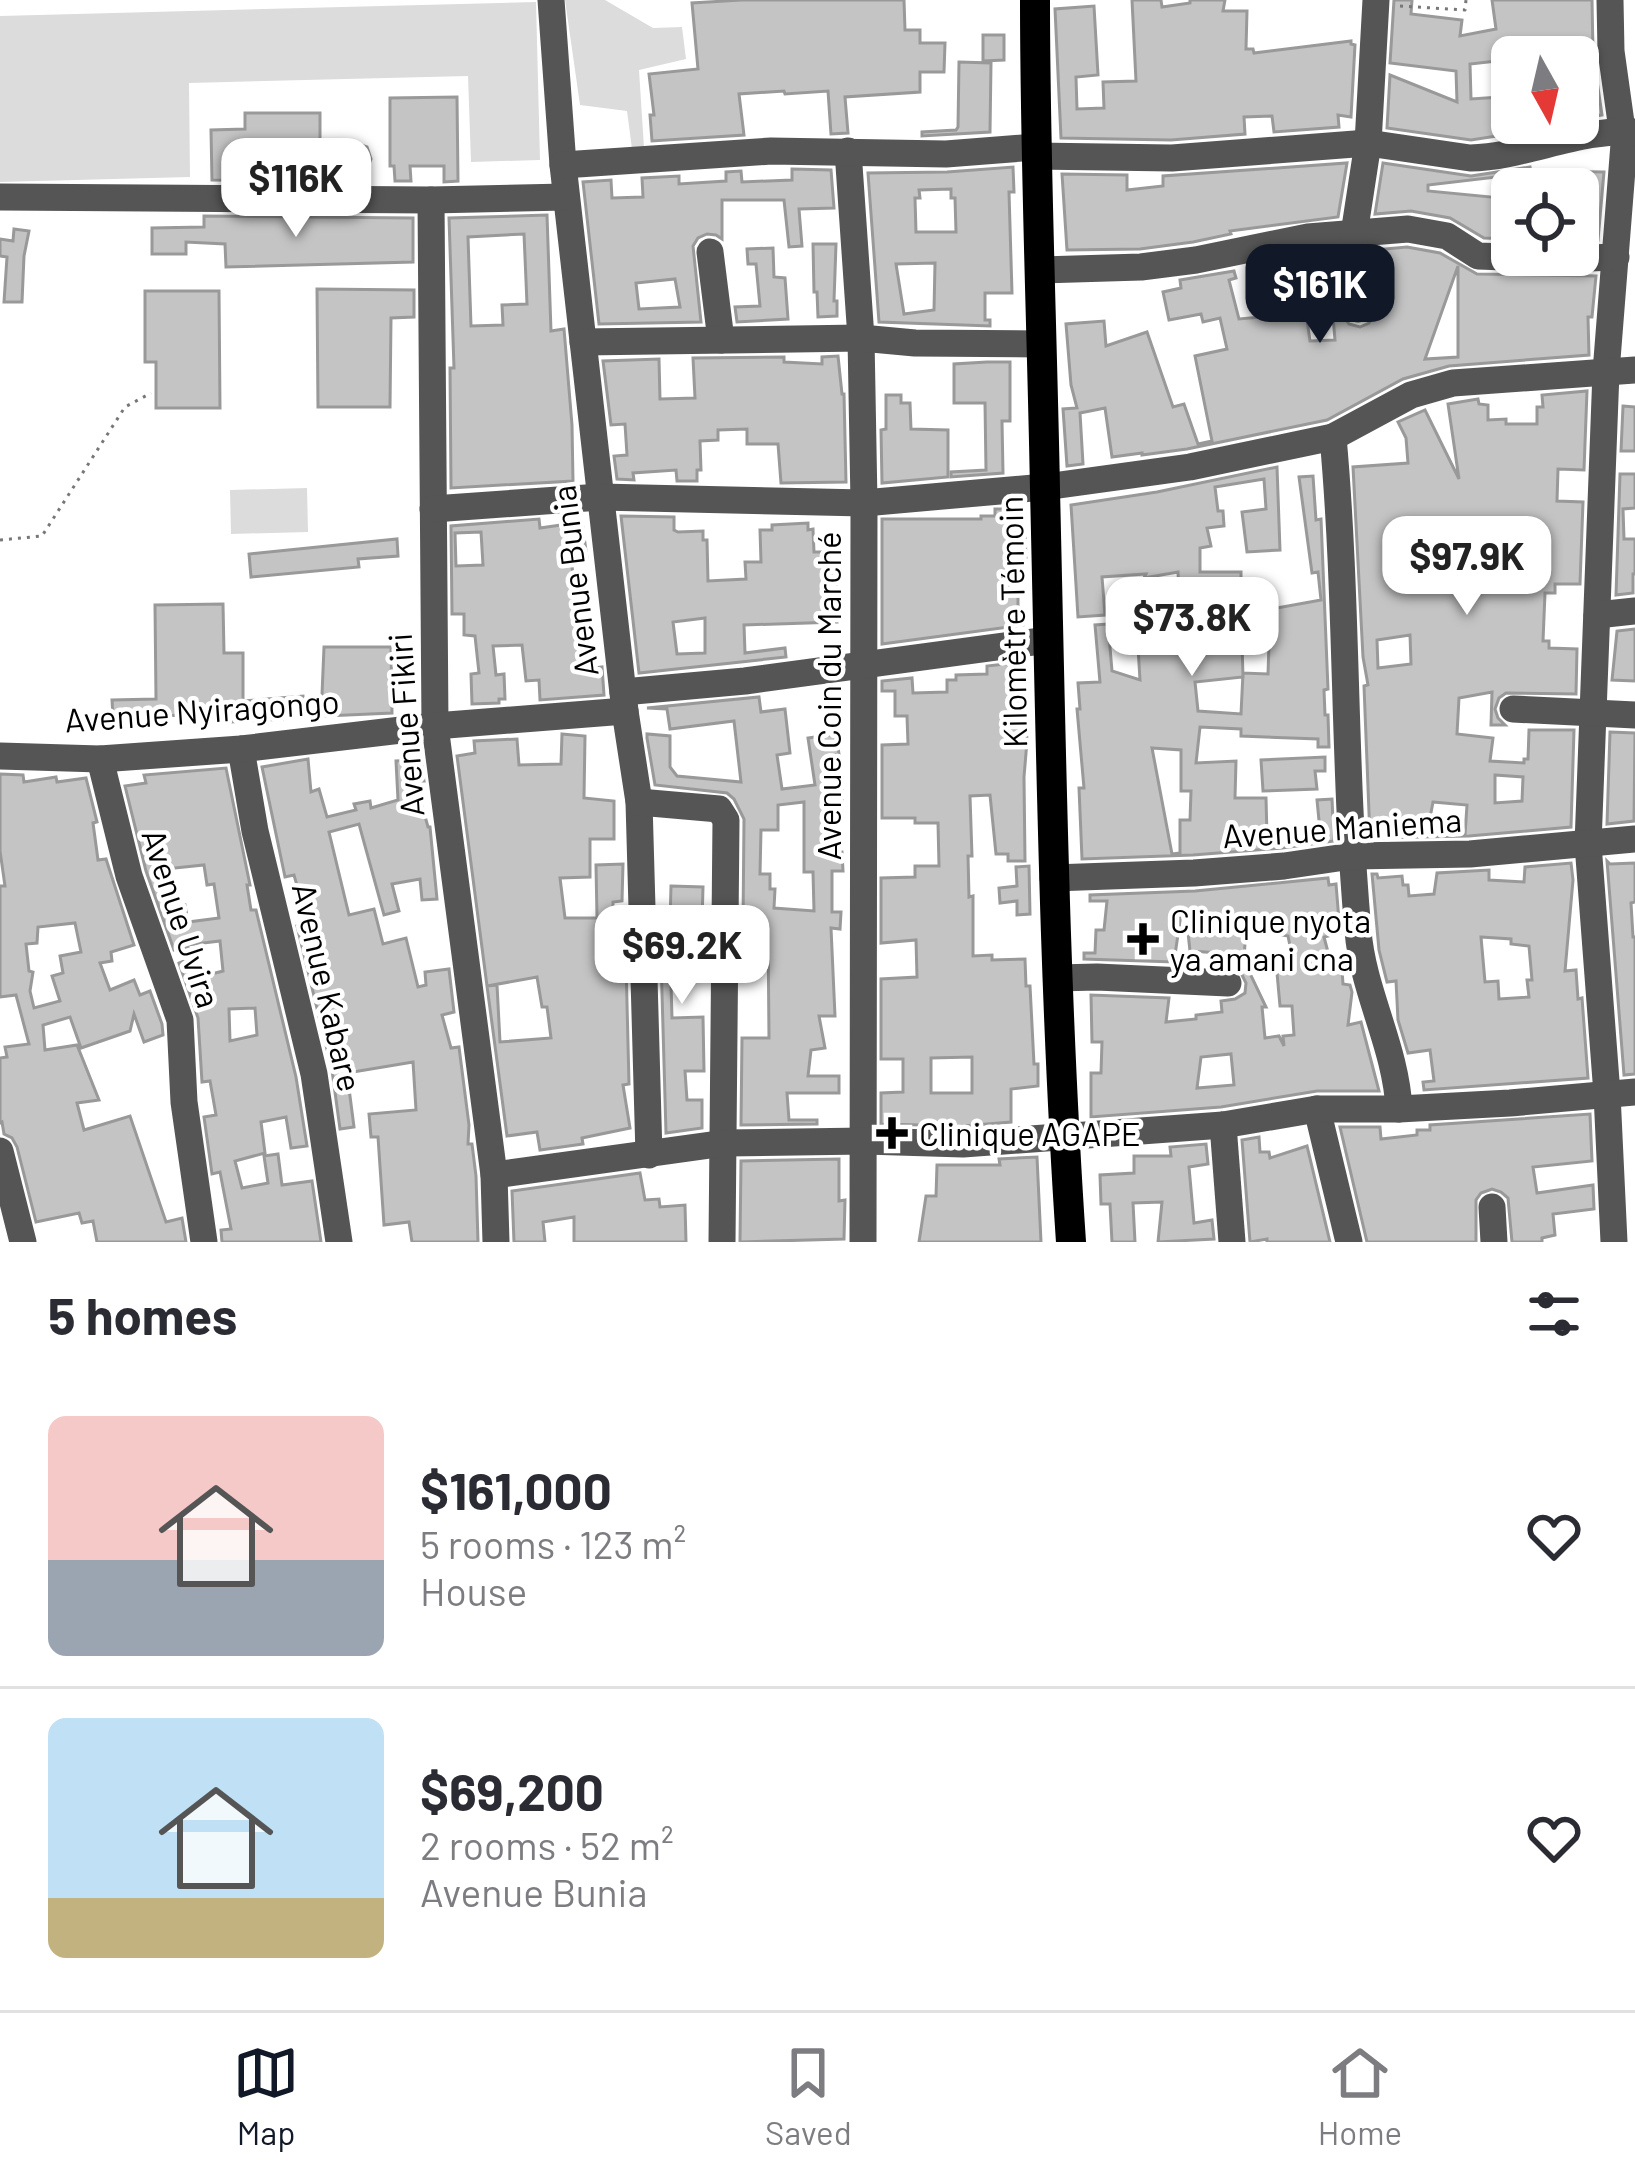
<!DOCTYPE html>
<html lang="en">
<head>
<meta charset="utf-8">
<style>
	:root { --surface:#fff; --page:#f7f7f7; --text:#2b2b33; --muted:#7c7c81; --line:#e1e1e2; --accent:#111827 }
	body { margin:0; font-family:Barlow,sans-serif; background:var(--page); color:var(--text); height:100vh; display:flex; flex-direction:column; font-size:45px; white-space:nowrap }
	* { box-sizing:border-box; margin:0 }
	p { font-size:39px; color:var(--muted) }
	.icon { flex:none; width:66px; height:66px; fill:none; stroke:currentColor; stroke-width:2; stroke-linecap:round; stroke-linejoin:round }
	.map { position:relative; height:1242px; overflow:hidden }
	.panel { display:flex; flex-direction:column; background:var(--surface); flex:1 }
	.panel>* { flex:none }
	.needle { width:78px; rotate:172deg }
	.buttons { position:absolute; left:1491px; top:36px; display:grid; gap:24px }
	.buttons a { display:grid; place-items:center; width:108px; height:108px; border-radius:18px; background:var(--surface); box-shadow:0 3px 9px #0004; font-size:60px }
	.price { position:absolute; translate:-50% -102px; padding:0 27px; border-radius:24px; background:#fff; color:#222; font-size:39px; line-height:78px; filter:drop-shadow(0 3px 6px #0008) }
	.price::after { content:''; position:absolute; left:50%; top:72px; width:36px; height:27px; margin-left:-18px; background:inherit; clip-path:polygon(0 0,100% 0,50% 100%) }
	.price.active { background:var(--accent); color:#fff }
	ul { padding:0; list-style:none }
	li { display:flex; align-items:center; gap:36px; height:300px; padding:0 48px }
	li+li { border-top:3px solid var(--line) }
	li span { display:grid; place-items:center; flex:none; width:336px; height:240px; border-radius:18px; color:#555 }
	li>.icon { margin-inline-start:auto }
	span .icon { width:144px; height:144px; fill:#fffc; stroke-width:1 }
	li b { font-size:51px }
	h2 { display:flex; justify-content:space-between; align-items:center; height:144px; padding:0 48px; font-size:51px }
	.tabs { display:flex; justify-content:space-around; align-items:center; height:168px; border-top:3px solid var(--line); background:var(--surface); font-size:33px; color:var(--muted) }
	.tabs a { display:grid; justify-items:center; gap:6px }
	.tabs .active { color:var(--accent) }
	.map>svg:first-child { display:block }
</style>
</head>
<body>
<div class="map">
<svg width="1635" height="1242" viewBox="0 0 1635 1242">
	<rect width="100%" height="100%" fill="#fff"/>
	<g fill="#dcdcdc">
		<polygon points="565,0 605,0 653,28 682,27 686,59 639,70 644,148 632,149 627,111 580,105"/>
		<polygon points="536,2 540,160 471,162 468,76 189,83 190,177 0,182 0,16"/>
		<polygon points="307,488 308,532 231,534 230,490"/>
	</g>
	<g fill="#c4c4c4" stroke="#999" stroke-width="3" fill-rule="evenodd">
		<polygon points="741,0 904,0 905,30 920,30 920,43 945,43 944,72 920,72 920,92 845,97 848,133 831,134 828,91 785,94 784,91 739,94 744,135 652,141 650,115 654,115 649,74 698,69 692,3"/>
		<polygon points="1132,0 1161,0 1162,7 1190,3 1190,0 1225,0 1223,11 1247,11 1246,49 1253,49 1254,53 1351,41 1351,44 1355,45 1351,117 1338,115 1339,127 1274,132 1272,116 1244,117 1245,134 1171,140 1061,138 1055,9 1094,6 1098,75 1076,77 1077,109 1104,108 1103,82 1136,81"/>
		<path d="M1394 0H1412L1411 14 1462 20 1460 36 1496 29 1492 0H1592L1593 53 1602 115 1578 119V84L1590 83 1586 55 1560 57 1558 38 1529 40 1530 54 1512 56V123H1528L1529 131 1471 140 1387 128 1390 75 1457 102 1456 71 1390 63ZM1497 61 1500 97 1471 99 1470 64Z"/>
		<polygon points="983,35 1004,35 1004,60 983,61"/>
		<polygon points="959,62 991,63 990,132 922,136 922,132 956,130 958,127"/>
		<polygon points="457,97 458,181 444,182 444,166 410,166 411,181 395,181 394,166 390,166 390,98"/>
		<polygon points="245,113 320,113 320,181 212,180 211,130 245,129"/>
		<polygon points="355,143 367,147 371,159 367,170 355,175 336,167 344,147"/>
		<polygon points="1347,163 1338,217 1230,231 1231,234 1193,242 1140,249 1067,250 1062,174 1127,175 1127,190 1163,186 1163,176"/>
		<polygon points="1383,163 1471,176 1530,167 1531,173 1428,185 1428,191 1512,199 1511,239 1484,238 1450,218 1411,211 1375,214"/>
		<path d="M1013 167 1014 192H1009L1012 293H985V320H990V326L879 322 868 173 947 172ZM951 189V198H955L956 232H916L915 198H920L919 190ZM935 263 934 310 904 314 896 264Z"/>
		<path d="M792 169 831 170 834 208 799 209 802 246 789 247 784 200H722V239L716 235 707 234 698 238 693 246 701 322 599 324 583 182 611 180 612 198 643 197 642 178 679 176V184L726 181V172L741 171 742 182 792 180ZM675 279 680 307 639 309 636 283Z"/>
		<polygon points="1535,171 1604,172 1598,240 1578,240 1578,189 1534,189"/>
		<path d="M547 215 551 331 564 329 572 425 573 481 451 488 450 368H454L449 218ZM524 234 527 304 502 305 503 325 471 326 468 237Z"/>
		<polygon points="204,216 413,218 413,262 226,267 225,244 186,242 186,254 152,254 152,228 204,227"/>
		<polygon points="14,229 29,231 24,256 22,302 4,302 7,257 0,256 0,239 13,241"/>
		<polygon points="813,244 836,244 834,301 837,301 837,316 818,317 817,292 814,292"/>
		<path d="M1407 247 1440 253 1477 274 1596 276 1592 317H1588L1589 355 1449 366 1403 379 1327 420 1187 449 1142 455V453L1112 457 1105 408 1080 413 1083 464 1067 466 1063 409 1077 408 1071 385 1066 324 1104 321 1106 346 1147 332 1173 407 1184 404 1198 444 1212 441 1195 356 1227 349 1220 318 1203 322 1201 314 1169 320 1163 292 1181 288 1180 280 1234 271 1236 278 1229 280 1239 319 1273 316 1263 275 1264 264 1337 253 1340 311 1349 324 1360 327 1369 323 1376 309 1373 250ZM1458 266V357L1425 359ZM1332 305 1335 340 1310 341 1305 306Z"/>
		<polygon points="773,248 774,277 785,278 788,319 737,322 735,307 760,306 756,264 748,264 747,249"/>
		<polygon points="317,289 414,290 414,317 391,318 390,407 318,407"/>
		<polygon points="145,291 219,291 220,408 156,408 156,362 145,362"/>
		<polygon points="838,356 842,394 844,394 846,482 781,483 778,444 747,444 747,429 718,430 718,440 700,441 701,470 697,470 697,481 677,481 676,470 633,473 634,480 617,479 614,456 627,455 625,424 611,425 603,361 659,359 660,399 695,398 693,358 784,357 784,362 822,364 822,357"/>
		<polygon points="987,362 1010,362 1010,421 1002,421 1003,473 951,477 951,472 986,470 985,403 954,403 954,364"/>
		<path d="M1587 391 1584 470 1558 469 1557 501 1583 502 1580 584H1555V593H1545L1543 641H1549V648L1577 649 1576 694 1506 693 1499 698 1495 709 1498 718 1505 725H1491L1492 692 1459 698 1457 734 1493 738 1490 761 1524 763V759H1528L1529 730H1574L1571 827 1469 836 1370 838 1364 686 1368 685 1363 657 1353 467 1408 463 1406 438 1398 422 1425 410 1459 479 1448 404 1478 399 1479 404 1488 405V420L1506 419V424H1537V407H1543L1542 395ZM1452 540 1453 548H1455L1456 574 1413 581 1412 545ZM1410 635 1411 664 1378 668 1377 640ZM1495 775 1523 777 1522 801 1495 803ZM1433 802 1467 805 1465 835 1427 834Z"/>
		<polygon points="886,395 901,395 901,403 910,403 911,429 948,430 948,477 882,483 881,430 886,429"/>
		<polygon points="1623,406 1635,407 1635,451 1621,451"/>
		<path d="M1277 467 1280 550 1247 552 1242 512 1266 509 1264 479 1215 487 1218 511H1223L1224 526 1207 528 1211 546 1200 548V572H1241V586L1245 585 1247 604 1276 600 1277 608 1321 600 1318 572 1312 573 1299 477 1313 476 1316 520 1321 519 1328 689 1324 690 1325 715H1328L1329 747H1318V739L1241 736V729L1200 727 1196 763 1236 761 1235 798H1266L1267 836 1320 831 1317 800 1332 799 1334 841 1282 848 1193 855 1082 859 1079 788H1084L1077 709H1080L1078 683 1100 682 1095 625 1108 624 1112 671 1140 680 1136 614 1169 611 1173 639 1213 642 1211 595 1179 597 1178 572 1144 578 1146 574 1102 577 1105 615 1078 617 1071 505 1157 492ZM1242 644H1269L1268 674 1243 673 1241 714 1198 711 1195 682 1243 677ZM1152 748 1181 750V791H1191L1190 820H1180V853L1172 854Z"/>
		<polygon points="1620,474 1635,474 1635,508 1623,509 1624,539 1635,539 1635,574 1633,574 1633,593 1616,595"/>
		<polygon points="995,509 1014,509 1014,515 1020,515 1019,535 1025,535 1026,557 1018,557 1018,614 1022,613 1023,625 882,644 882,519 981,519 981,516 995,516"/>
		<path d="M621 516 674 517V530L678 532 703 531V540H707L708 581 746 579 745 562H761L760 530H772V525L808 523V530L813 529 814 552H835L837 622 744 625 745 653 785 648 786 657 639 673ZM705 618V653L677 654 673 622Z"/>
		<path d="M539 519 540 528 582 522 587 558 571 560 575 587 583 586 594 668 602 667 604 695 540 700 539 680 526 681 522 645 493 646 496 675 504 674 505 699H499V703L472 704 471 674 479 673 475 636 464 635V614H452L451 526ZM481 532 483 565 456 566 455 533Z"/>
		<polygon points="397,539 398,556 358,559 359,567 251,577 249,554"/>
		<polygon points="223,604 224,653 243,653 243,701 303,696 304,712 281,713 282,719 232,722 232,715 113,716 112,700 156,699 155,605"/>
		<polygon points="1635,629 1635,681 1612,680 1617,631"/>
		<polygon points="324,647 391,647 392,713 326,716 322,695"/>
		<path d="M1022 662 1027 741 1024 777 1025 861H1008V854H996L990 795 970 796 972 856H968L969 897 973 896V956L992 955V960L1025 959 1026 986H1030L1034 1064H1038V1086L1011 1089V1122L963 1126 881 1124V1093L903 1092V1059H881V979L917 977 916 940 881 943V878L915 877V866H939L938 823H915V818H882V745L908 744 907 716H895V691H882V681L912 678 913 693 947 692V680H956V675L987 674V666ZM972 1057V1093H931V1058Z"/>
		<path d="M759 697 761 712 785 709 790 753 777 755 782 789 815 785 808 738 836 734 839 754 834 755 837 785H842V808H837V852H842L843 871H832V912H841L840 929 831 928 835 1016H819L825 1048 811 1050 808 1076H839V1093H787L789 1120H817V1124L741 1125 742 1038H769L768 926H743L744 819 734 799 727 793 655 785 647 738V734L670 736V767L677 776 741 782 734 721 670 729 667 709 647 708ZM804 802V872H813L814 911 774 908 775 889H770V874H760L761 830H778V805Z"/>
		<polygon points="1610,732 1635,733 1634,821 1607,824"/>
		<polygon points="562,734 585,736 584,798 614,801 614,839 590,839 590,877 560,878 565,918 597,918 596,865 623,864 622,901 613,902 613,948 623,948 623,963 626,963 629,1084 623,1085 630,1128 582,1138 583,1144 540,1150 537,1132 507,1136 487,986 497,985 500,1042 551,1038 547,1007 542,1007 537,977 487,986 457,756 475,753 474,741 517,739 519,765 561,764"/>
		<polygon points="1325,757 1325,771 1315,771 1317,789 1263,791 1261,760"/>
		<polygon points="308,759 311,792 319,789 327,817 356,810 354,804 370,801 371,808 398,800 396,761 421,760 424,781 415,781 428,827 430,827 437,899 422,900 420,879 392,884 399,911 384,915 359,824 329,832 349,915 374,909 383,944 406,938 418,987 426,985 425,972 449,969 454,1012 442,1015 451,1048 459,1047 469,1125 468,1144 472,1144 476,1176 478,1242 412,1242 409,1222 384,1225 378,1137 371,1137 369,1114 416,1110 413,1062 347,1073 354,1127 340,1129 332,1070 297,926 308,924 294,875 285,877 262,767"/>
		<path d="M226 768 250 885H247L251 910H256L296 1077 307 1146 291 1148 286 1117 261 1122 265 1153 235 1161 242 1188 268 1183 264 1156 278 1154 282 1185 312 1181 321 1242H222L221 1230 231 1229 220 1172 212 1174 204 1117 216 1115 210 1081 202 1082 198 1018 179 963 191 958 196 978 223 971 220 941 187 945 188 947 174 950 146 871 125 786 146 783 144 775ZM204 865 207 885 214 884 219 918 188 922 185 905 170 907 165 869ZM255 1008 257 1035 230 1041 229 1009Z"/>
		<path d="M0 774 23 775 24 782 56 777 57 782 86 778 97 822 93 823 98 860 106 859 134 945 111 952 112 961 100 963 110 990 134 980 140 995 150 991 162 1024 163 1035 144 1042 134 1014 130 1031 81 1048 70 1017 43 1025 45 1050 77 1045 99 1100 77 1103 84 1130 130 1116 166 1222 182 1218 186 1242H97L93 1221 82 1223 79 1213 36 1222 17 1147 12 1138 4 1134 2 1122 0 1123V1058L7 1057 5 1047 29 1044 16 995 0 997V886H5L0 851ZM75 923 81 952 60 956 63 973 52 976 60 1001 34 1008 30 991 33 972 29 971 26 944 37 943 38 927Z"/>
		<polygon points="1607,861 1610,864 1635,863 1635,902 1631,903 1633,937 1635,937 1635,1074 1624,1075"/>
		<path d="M1571 863 1573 880 1565 971 1576 970 1578 999 1582 998 1588 1078 1424 1090 1423 1082 1434 1081 1430 1050 1408 1053 1398 1020 1396 981 1387 982 1379 950 1372 874H1377L1378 878 1402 876 1403 885H1408L1409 896 1434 894 1437 873 1489 870V880L1524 882 1525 867ZM1481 937 1511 939V944L1529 946 1532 980H1527L1529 997 1499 999 1498 981 1485 982Z"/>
		<polygon points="1029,866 1030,914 1017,915 1017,901 1000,903 999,888 1017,886 1016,867"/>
		<path d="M1328 878 1329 885 1336 884 1340 933 1324 937 1333 971 1342 970 1343 984 1350 985 1352 992 1348 1025 1361 1022 1379 1091H1317L1221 1107 1091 1117V1073H1101L1102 1042H1092L1091 995 1169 998 1166 1022 1196 1019V1015L1222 1012 1221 1001 1235 999 1245 993 1246 983 1239 969 1231 963H1219L1220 953 1190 951 1186 914H1181L1174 962 1084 959V953H1095L1096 930H1104L1107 901H1090V895L1195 891ZM1246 925 1277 931V934L1288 936 1293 961 1276 962 1280 1006H1292L1294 1035 1283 1036 1284 1046 1279 1036 1265 1038 1262 1007H1266L1244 961ZM1231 1054 1234 1085 1197 1088 1201 1057Z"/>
		<polygon points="671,886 703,887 701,959 705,959 704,977 677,977 677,984 671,984 672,1018 703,1017 704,1071 685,1071 687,1100 702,1100 702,1128 666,1133 660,923 670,923"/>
		<polygon points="1590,1114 1592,1161 1533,1167 1537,1193 1593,1185 1594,1209 1553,1214 1555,1235 1542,1238 1542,1242 1512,1242 1508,1198 1501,1192 1492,1189 1481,1193 1476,1200 1476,1242 1367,1242 1340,1127 1380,1127 1381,1139 1417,1135 1417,1130 1430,1130 1430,1125"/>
		<polygon points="1259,1137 1260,1152 1269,1152 1270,1158 1307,1146 1330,1242 1267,1242 1267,1239 1250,1242 1242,1140"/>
		<polygon points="1206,1144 1208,1164 1189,1167 1194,1223 1212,1220 1214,1239 1158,1242 1162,1202 1133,1203 1135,1242 1112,1242 1110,1204 1101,1204 1100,1175 1134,1173 1134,1156 1171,1156 1170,1147"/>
		<polygon points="1037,1157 1041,1242 919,1242 926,1196 936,1196 937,1165 1000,1165 999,1159"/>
		<polygon points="839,1159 839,1201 845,1200 844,1239 740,1242 741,1161"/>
		<polygon points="640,1173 645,1200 659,1199 660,1207 685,1205 686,1242 574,1242 574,1217 543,1222 545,1242 514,1242 512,1191"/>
	</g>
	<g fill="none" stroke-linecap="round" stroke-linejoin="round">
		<g stroke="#777" stroke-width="3" stroke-dasharray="3 6" stroke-linecap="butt">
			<polyline points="1400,6 1465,10 1466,0"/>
			<polyline points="0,540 42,536 125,407 151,393"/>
		</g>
		<g stroke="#555" stroke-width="27">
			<polyline points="551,0 563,165 625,711 639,802 649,1155"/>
			<polyline points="1610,0 1611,51 1624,144 1606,372 1588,844 1607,1094 1614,1242"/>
			<polyline points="848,151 861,338 864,503 863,1242"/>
			<path d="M1035 156 1172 158 1368 143 1470 158C1525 157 1580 128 1635 132"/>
			<polyline points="563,165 771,151 946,154 1035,147"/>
			<polyline points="0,197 431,200 566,197"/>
			<polyline points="431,200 435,726 494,1175 496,1242"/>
			<polyline points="710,252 721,340"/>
			<polyline points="1041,270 1141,267 1196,260 1308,237 1408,229 1447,236 1478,256 1562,259 1616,257"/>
			<polyline points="1358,309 1354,234 1368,143 1376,0"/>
			<polyline points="583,342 861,338 915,343 1042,344"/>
			<path d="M1333 437C1348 602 1343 767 1358 931 1363 992 1396 1047 1399 1109"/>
			<polyline points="433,509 600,497 864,503 1045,487 1190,467 1333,437 1411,395 1453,383 1635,370"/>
			<polyline points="1597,615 1635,611"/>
			<polyline points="623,692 745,681 1048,640"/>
			<polyline points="1513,709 1635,715"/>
			<polyline points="241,749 255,831 314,1074 339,1242"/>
			<polyline points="0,756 100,759 241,749 435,726 625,711"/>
			<polyline points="100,759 129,876 180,1020 184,1102 204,1242"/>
			<polyline points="639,802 719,809 726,820 722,1242"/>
			<polyline points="1053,878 1194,873 1284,866 1352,856 1470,854 1635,839"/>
			<polyline points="1057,978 1097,977 1228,983"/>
			<polyline points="1317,1109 1349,1242"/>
			<polyline points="1223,1125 1232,1242"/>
			<polyline points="0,1151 23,1242"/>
			<polyline points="494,1175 725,1143 865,1141 963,1144 1223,1125 1317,1109 1399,1109 1510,1103 1635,1092"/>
			<polyline points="1492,1207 1494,1242"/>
		</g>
		<path stroke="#000" stroke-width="30" d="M1035 0C1035 163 1042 326 1045 490 1051 741 1054 991 1071 1242"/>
	</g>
	<g fill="#000" stroke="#fff" stroke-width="4.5">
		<path d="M1137 921h12v12h12v12h-12v12h-12v-12h-12v-12h12z"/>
		<path d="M886 1115h12v12h12v12h-12v12h-12v-12h-12v-12h12z"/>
	</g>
	<g text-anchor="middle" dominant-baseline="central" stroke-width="9" stroke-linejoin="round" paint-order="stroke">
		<g font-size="33" fill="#000" stroke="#fff">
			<text transform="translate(574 581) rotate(-97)">Avenue Bunia</text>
			<text transform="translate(1012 622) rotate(-91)">Kilomètre Témoin</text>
			<text transform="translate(828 696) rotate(-90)">Avenue Coin du Marché</text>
			<text transform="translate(202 710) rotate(-4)">Avenue Nyiragongo</text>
			<text transform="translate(405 725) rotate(-94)">Avenue Fikiri</text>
			<text transform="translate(1342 827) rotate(-4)">Avenue Maniema</text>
			<text transform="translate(182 918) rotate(72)">Avenue Uvira</text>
			<text transform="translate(328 987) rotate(77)">Avenue Kabare</text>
		</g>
		<g font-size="33" fill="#000" stroke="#fff" text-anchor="start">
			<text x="1170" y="920">Clinique nyota<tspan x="1170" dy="38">ya amani cna</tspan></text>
			<text x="919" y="1133">Clinique AGAPE</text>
		</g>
	</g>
</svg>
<div class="buttons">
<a><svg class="needle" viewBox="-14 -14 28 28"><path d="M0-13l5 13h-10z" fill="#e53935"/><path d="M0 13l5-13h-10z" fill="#7c7c81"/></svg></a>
<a><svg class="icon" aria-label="locate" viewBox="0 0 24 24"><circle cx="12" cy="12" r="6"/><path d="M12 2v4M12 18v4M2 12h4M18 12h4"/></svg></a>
</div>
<b class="price" style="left:296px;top:240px">$116K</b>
<b class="price active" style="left:1320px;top:346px">$161K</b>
<b class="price" style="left:1467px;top:618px">$97.9K</b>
<b class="price" style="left:1192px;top:679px">$73.8K</b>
<b class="price" style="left:682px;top:1007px">$69.2K</b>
</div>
<section class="panel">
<h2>5 homes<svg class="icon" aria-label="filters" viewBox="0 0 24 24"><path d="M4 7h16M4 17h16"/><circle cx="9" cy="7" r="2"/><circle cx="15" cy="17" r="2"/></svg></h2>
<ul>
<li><span style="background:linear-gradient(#f6c9c9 60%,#9aa5b1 0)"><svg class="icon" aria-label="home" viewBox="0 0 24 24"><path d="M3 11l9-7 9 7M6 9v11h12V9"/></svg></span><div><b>$161,000</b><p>5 rooms · 123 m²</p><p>House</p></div><svg class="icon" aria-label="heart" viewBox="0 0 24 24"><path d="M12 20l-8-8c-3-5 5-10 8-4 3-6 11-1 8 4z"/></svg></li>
<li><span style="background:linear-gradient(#bfe0f5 75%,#c2b280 0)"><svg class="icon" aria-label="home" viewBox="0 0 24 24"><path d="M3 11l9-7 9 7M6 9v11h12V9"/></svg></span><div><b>$69,200</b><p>2 rooms · 52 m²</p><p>Avenue Bunia</p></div><svg class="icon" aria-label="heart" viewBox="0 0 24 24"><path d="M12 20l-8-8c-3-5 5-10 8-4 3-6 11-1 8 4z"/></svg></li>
</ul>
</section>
<nav class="tabs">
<a class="active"><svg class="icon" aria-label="map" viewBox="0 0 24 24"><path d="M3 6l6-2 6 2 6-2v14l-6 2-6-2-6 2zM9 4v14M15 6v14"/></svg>Map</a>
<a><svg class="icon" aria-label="saved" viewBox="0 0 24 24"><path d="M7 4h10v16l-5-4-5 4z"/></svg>Saved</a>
<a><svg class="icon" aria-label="home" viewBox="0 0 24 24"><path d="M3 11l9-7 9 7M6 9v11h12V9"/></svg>Home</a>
</nav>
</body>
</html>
